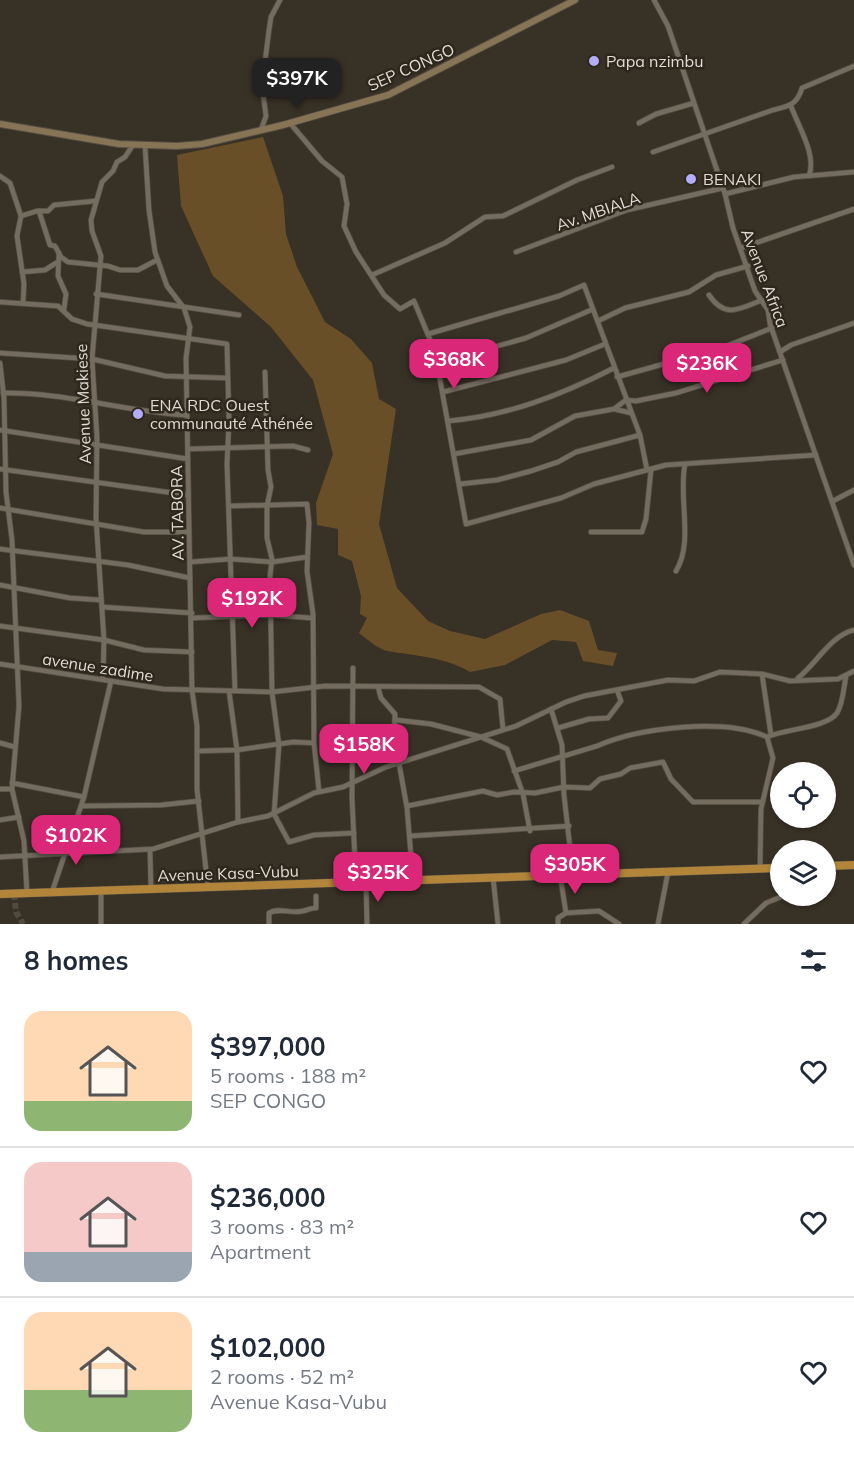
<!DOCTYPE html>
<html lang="en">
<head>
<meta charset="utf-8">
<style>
	:root { --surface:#fff; --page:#f6f6f7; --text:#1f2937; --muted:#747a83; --line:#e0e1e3; --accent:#db2777 }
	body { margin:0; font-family:Mulish,sans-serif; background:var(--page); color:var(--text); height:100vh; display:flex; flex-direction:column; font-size:22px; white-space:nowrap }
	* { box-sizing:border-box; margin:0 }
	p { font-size:20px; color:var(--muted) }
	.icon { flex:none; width:33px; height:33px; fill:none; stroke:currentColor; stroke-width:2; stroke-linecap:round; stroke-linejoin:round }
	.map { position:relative; height:924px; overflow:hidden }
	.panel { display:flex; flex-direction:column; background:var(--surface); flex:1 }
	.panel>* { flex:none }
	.controls { position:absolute; left:770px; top:762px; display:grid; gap:12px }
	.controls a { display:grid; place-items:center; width:66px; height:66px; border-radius:50%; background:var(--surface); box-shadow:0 2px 4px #0004; font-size:30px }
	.price { position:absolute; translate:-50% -51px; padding:0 14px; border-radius:12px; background:var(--accent); color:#fff; font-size:20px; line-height:39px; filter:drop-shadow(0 2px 3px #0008) }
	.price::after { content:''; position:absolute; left:50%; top:36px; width:18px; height:14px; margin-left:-9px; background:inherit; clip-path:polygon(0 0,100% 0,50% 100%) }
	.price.active { background:#222; color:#fff }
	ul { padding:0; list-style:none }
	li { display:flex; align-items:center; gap:18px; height:150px; padding:0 24px }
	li+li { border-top:2px solid var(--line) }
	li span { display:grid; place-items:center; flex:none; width:168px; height:120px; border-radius:18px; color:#555 }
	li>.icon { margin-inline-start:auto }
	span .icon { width:72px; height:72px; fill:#fffc; stroke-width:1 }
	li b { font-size:26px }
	h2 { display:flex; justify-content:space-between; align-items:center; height:72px; padding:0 24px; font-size:26px }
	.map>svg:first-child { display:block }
</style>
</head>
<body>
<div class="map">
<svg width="854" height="924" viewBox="0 0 854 924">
	<rect width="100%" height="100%" fill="#383126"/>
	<path fill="#684f28" d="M263 137 283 196 286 234 297 267 325 322 351 339 372 363 379 399 396 409 379 524 397 588 428 621 450 631 485 639 541 614 560 610 589 621 598 650 617 653 613 666 583 661 576 642 552 640 505 665 470 672C445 657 416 656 388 651 379 650 367 639 359 633L367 618 360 614 361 596 352 561 338 555V529L317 525 316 503 333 454 313 380 271 327 213 276 181 206 177 155Z"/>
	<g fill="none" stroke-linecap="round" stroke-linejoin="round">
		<polyline stroke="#514a40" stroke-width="6" stroke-dasharray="6 3" stroke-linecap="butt" points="14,894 16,912 23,924"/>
		<g stroke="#564f45" stroke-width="6">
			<g id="street">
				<polyline points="654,0 668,26 725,194 733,228 755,291 768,310 770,324 854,565"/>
				<path d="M791 106C798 126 817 155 809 176"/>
				<polyline points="290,123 322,161 342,177 347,204 344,226 356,252 384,295 400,309 414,301 431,342 437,363 466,524 561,498 594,484 666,465 816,455"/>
				<polyline points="639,123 656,114 694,103"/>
				<polyline points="261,130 266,116 262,86 269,30 271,17 280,0"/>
				<polyline points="145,146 149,210 155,252 167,286 184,308 190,327 186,358 192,690 197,726 197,789 208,888"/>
				<path d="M653 152 773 110C789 106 797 105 802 88L854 66"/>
				<polyline points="0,176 10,183 21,216 17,236 24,284 23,303"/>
				<polyline points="725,194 794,177 854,172"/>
				<polyline points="39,211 50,245 55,246 61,257 68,262 108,266 120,270 138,270 157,260"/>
				<polyline points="21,216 37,211 48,211 54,205 95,201"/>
				<polyline points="741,248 854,209"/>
				<polyline points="516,252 627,210 723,188"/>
				<polyline points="59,253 58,276 66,294 64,309"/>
				<polyline points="22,272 45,270 56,263"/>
				<polyline points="372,275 445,243 485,217 503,216 577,180 612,167"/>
				<polyline points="96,294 239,315"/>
				<path d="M709 295C725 319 740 309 762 300"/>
				<polyline points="0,302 58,306 72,319 87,324 227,344 229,421 227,464 235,691"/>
				<polyline points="598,321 625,308 689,292 716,275 748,266"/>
				<polyline points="428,334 559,296 584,285 640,435 647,470"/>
				<polyline points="780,352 791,345 854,323"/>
				<polyline points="0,353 92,359 165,376 227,378"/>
				<polyline points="0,363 4,398 6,492 12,540 19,706 12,789 24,841 27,893"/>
				<polyline points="437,363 526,338 591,310"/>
				<polyline points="265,372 268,470 271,487 267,506 267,538 272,559 270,576 272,692 279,745 274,814 289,842 314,835 354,833"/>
				<polyline points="617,377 678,360 691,360 772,328"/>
				<polyline points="443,392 566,360 605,344"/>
				<path d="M3 393C66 392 125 412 187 415"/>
				<polyline points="614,409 631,413"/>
				<path d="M448 421C508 416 561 395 614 368"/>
				<polyline points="0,430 188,459"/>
				<polyline points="188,449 293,446 308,450"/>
				<polyline points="454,454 531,440 575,416 614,409 626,400 636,401 676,393 783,360"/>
				<polyline points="0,469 188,495"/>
				<polyline points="460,484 497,480 531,471 558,462 576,452 640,435"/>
				<polyline points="833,501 854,490"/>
				<polyline points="230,506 307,504 309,523 307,571 313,614 314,743 319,791"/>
				<polyline points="0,508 144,532 189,532"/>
				<polyline points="591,532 642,532 646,519 651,470"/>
				<polyline points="0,549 128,565 190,578"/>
				<polyline points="190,562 230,559 272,562 307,557"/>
				<path d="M676 571C694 542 678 498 685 464"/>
				<polyline points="0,585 70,598 101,600"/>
				<polyline points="102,607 192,613"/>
				<polyline points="192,618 270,615 312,618"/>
				<polyline points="0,626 104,640 144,650 192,652"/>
				<polyline points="0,664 163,689 272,692 325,686 479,687 500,699 503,729"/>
				<polyline points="353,668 352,798 356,882"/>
				<polyline points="762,674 771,735"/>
				<path d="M798 678C817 663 830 636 854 630"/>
				<polyline points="103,679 104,640 96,518 97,437 92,359 101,256 92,231 91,220 102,182 113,171 117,162 125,157 133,145"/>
				<polyline points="378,687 381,698 395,714 394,735 407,808 413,880"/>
				<polyline points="229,691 237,750 238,822"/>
				<polyline points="551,709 562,745 564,795 573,874"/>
				<polyline points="396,720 431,724 481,737 507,749 523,794 530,831"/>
				<polyline points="558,728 589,719 608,718 621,701 617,690"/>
				<path d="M767 737C784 729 827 728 837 713 843 704 844 686 846 676"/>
				<polyline points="0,743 15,747"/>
				<polyline points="197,751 237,750 293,742 314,743"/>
				<path d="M514 771 597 746C638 728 724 717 767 737L773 758 761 809 760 869"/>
				<polyline points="12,783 84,797"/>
				<polyline points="0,789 12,789"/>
				<polyline points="82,806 161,805 199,801"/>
				<polyline points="407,806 483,791 497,795 514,792 535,793 564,787 590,788 600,779 621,774 630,768 663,762 671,779 693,802 762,802"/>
				<polyline points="0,820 19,817"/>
				<polyline points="410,836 569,826"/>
				<polyline points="150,850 151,889"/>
				<polyline points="0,857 153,849 238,822 268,816 314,793 343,787 386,767 516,726 566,702 584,696 668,680 694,681 720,672 762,674 790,681 838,679 854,671"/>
				<polyline points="560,875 566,913"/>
				<polyline points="493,877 498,924"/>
				<polyline points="366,882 367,924"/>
				<polyline points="52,892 84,797 111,681"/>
				<polyline points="101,892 101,924"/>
				<path d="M269 924V913C279 907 291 914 303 911 308 910 310 908 316 908V896"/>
				<polyline points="558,924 558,918 566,913 599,911 619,924"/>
				<polyline points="658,924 668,872"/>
				<polyline points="744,924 766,903 783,896"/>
			</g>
		</g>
		<g stroke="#564f45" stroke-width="8">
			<polyline id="secondary" points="0,124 119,144 177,146 202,144 283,125 388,95 575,0"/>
		</g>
		<g stroke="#564f45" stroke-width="9">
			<g id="highway">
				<polyline points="825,866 854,865"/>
				<polyline points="0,894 780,868"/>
			</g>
		</g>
		<use href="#street" stroke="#756c60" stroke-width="4.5"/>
		<use href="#secondary" stroke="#877455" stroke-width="6"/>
		<use href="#highway" stroke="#b2853a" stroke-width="8"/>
	</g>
	<g fill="#b3adf9" stroke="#2e271c" stroke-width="2">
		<circle cx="594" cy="61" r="6"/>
		<circle cx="691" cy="179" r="6"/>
		<circle cx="138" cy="414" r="6"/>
	</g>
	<g text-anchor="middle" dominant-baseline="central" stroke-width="5" stroke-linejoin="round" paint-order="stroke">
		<g font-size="16" fill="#e0dbd4" stroke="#2e271c" text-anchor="start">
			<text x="606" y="61">Papa nzimbu</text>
			<text x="703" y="179">BENAKI</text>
			<text x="150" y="405">ENA RDC Ouest<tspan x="150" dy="18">communauté Athénée</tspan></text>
		</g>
		<g font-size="16" fill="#e0dbd4" stroke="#2e271c">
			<text transform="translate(411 67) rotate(-24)">SEP CONGO</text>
			<text transform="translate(598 211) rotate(-19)">Av. MBIALA</text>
			<text transform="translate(765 278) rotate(69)">Avenue Africa</text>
			<text transform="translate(83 404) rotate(-92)">Avenue Makiese</text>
			<text transform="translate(177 513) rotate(-91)">AV. TABORA</text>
			<text transform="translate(98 667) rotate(9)">avenue zadime</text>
			<text transform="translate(228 873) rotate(-2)">Avenue Kasa-Vubu</text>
		</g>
	</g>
</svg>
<div class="controls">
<a><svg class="icon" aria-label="locate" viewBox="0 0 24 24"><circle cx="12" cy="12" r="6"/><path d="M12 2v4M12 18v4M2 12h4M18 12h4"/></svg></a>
<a><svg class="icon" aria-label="layers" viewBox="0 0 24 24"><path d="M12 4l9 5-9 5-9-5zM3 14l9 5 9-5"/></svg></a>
</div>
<b class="price active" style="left:297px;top:109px">$397K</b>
<b class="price" style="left:454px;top:390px">$368K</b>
<b class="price" style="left:707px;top:394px">$236K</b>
<b class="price" style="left:252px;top:629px">$192K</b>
<b class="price" style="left:364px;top:775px">$158K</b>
<b class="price" style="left:76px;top:866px">$102K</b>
<b class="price" style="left:575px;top:895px">$305K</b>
<b class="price" style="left:378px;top:903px">$325K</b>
</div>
<section class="panel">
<h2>8 homes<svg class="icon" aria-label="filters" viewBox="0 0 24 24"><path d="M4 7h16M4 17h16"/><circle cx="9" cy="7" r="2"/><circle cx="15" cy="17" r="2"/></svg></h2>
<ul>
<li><span style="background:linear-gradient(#ffd9b3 75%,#8fb573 0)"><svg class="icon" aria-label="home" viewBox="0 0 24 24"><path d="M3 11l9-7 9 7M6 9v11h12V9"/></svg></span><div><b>$397,000</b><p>5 rooms · 188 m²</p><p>SEP CONGO</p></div><svg class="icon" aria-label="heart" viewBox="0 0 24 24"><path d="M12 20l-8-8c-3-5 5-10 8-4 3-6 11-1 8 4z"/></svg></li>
<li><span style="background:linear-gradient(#f6c9c9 75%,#9aa5b1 0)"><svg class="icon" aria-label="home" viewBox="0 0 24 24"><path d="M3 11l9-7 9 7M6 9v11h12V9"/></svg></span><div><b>$236,000</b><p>3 rooms · 83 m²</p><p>Apartment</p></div><svg class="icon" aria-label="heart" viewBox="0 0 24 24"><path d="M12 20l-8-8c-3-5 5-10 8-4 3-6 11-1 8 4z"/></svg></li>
<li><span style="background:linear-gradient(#ffd9b3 65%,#8fb573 0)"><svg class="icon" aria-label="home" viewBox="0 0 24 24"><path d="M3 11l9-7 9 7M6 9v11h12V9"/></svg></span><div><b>$102,000</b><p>2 rooms · 52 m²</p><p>Avenue Kasa-Vubu</p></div><svg class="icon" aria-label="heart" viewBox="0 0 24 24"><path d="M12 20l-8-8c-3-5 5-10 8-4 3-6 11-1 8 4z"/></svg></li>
</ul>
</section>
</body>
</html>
